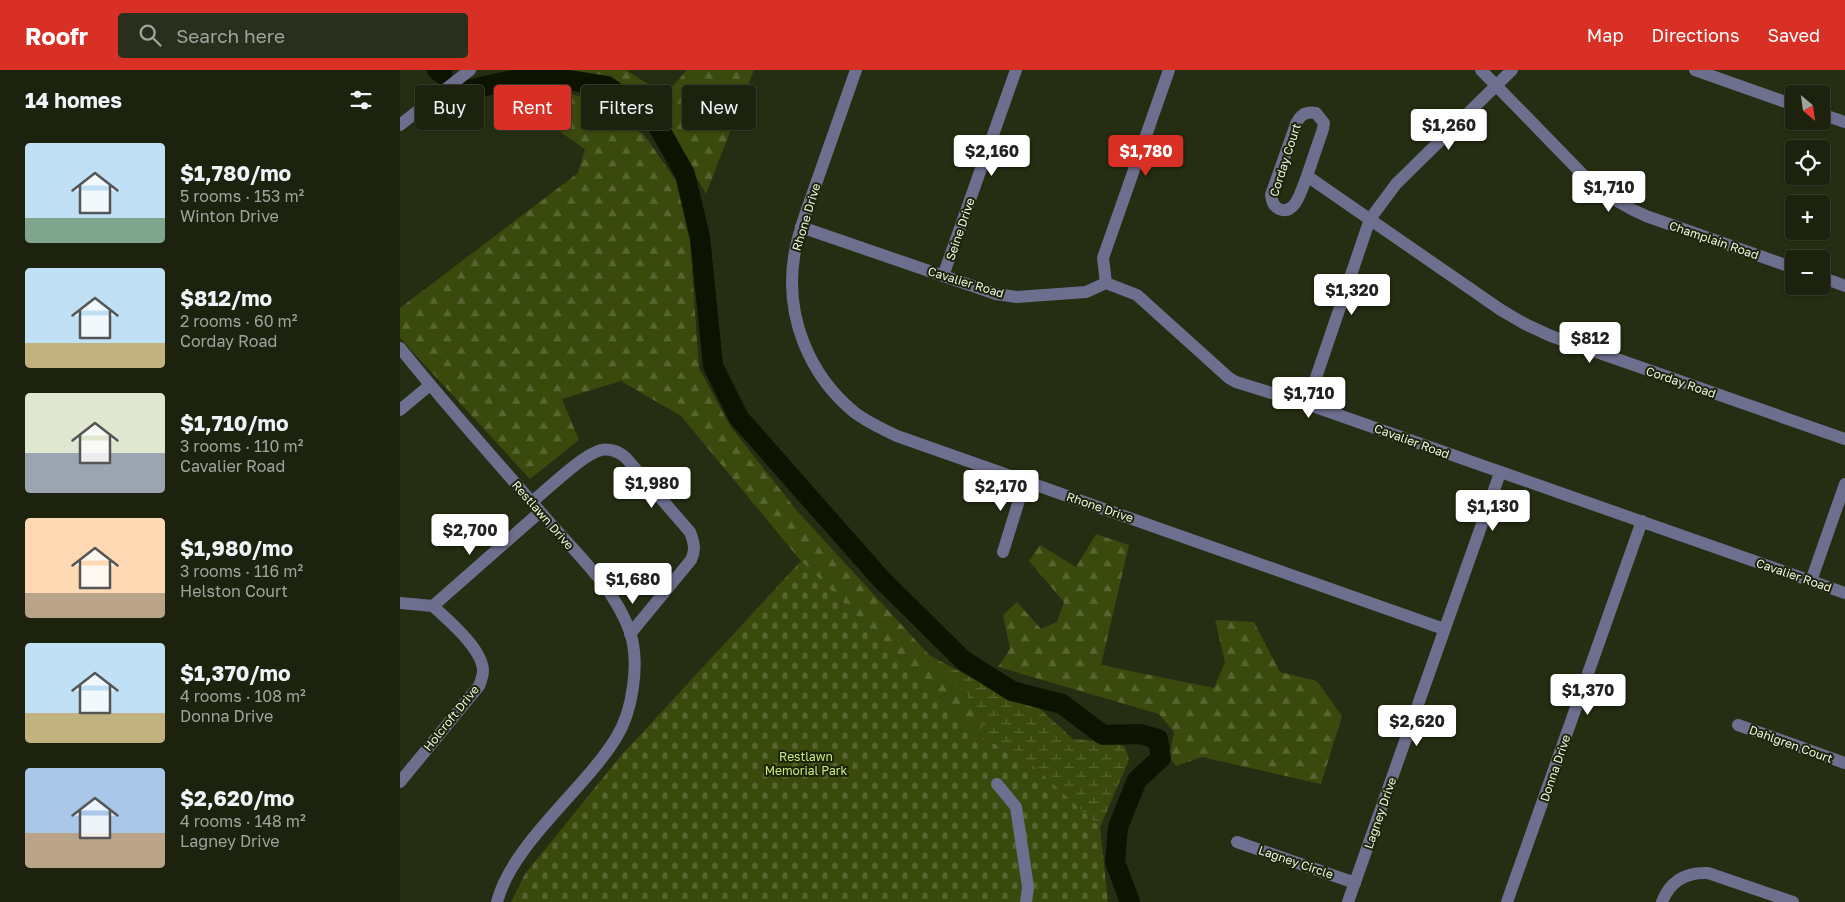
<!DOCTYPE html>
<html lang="en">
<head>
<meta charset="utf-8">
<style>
	:root { --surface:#1c220e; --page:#292f1c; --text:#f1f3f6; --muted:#a0a49e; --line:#3a3f2e; --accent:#d93025 }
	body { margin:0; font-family:"Golos Text",sans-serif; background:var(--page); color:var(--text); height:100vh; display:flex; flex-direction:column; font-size:19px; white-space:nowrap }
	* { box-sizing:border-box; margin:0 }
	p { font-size:16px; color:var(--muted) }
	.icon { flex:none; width:28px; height:28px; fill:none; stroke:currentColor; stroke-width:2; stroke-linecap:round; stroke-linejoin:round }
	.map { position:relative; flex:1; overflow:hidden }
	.panel { display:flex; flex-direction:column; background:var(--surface); width:400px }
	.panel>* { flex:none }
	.banner { position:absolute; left:15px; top:15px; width:475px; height:45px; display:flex; gap:10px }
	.needle { width:32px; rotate:151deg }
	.buttons { position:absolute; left:1385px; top:15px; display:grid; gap:10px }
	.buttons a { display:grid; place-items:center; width:45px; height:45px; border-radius:5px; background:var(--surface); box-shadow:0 1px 4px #0004,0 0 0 1px var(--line); font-size:25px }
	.price { position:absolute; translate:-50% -42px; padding:0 11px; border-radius:5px; background:#fff; color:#222; font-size:16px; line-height:32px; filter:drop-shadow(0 1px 2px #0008) }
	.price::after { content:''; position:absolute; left:50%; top:30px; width:15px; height:11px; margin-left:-8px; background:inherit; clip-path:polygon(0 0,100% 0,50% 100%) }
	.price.current { background:var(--accent); color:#fff }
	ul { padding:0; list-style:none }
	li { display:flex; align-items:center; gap:15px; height:125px; padding:0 25px }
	li span { display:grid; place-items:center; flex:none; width:140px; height:100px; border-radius:5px; color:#555 }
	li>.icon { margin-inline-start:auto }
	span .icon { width:60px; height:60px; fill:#fffc; stroke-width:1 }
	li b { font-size:21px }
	h2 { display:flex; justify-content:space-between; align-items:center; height:60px; padding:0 25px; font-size:21px }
	.chip { padding:0 18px; border-radius:5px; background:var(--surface); box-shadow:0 1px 4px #0004,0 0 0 1px var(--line); font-size:18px; line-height:45px }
	.chip.current { background:var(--accent); color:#fff }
	header { display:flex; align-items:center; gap:30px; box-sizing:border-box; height:70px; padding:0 25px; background:var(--accent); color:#fff }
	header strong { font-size:24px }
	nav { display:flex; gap:28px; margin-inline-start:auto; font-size:18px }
	.search { width:350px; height:45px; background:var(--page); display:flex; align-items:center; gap:12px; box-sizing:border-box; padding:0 18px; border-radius:5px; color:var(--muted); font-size:19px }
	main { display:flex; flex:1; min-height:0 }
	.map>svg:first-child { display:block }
</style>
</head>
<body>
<header>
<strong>Roofr</strong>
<div class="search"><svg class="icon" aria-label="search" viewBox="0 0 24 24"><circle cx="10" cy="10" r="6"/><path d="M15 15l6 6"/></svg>Search here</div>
<nav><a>Map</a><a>Directions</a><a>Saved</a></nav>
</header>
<main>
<section class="panel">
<h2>14 homes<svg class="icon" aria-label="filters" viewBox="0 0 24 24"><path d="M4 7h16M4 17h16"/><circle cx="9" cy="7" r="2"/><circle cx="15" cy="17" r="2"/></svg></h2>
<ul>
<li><span style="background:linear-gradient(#bfe0f5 75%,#7fa58c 0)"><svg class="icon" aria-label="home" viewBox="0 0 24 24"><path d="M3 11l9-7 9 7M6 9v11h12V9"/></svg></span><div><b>$1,780/mo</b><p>5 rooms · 153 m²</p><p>Winton Drive</p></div></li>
<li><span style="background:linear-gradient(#bfe0f5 75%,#c2b280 0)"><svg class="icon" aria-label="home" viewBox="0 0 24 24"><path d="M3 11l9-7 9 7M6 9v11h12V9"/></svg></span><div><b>$812/mo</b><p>2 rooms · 60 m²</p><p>Corday Road</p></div></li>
<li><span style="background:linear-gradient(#dfe7d0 60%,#9aa5b1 0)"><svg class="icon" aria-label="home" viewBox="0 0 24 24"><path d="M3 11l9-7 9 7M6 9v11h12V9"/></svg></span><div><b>$1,710/mo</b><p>3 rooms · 110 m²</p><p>Cavalier Road</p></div></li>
<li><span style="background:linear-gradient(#ffd9b3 75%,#b9a48a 0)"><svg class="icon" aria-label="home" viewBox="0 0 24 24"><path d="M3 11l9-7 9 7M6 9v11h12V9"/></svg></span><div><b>$1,980/mo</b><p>3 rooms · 116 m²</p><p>Helston Court</p></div></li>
<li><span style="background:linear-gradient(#bfe0f5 70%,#c2b280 0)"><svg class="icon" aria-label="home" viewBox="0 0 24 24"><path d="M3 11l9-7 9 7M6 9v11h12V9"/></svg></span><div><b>$1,370/mo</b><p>4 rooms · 108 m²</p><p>Donna Drive</p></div></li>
<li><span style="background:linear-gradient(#a9c7e8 65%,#b9a48a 0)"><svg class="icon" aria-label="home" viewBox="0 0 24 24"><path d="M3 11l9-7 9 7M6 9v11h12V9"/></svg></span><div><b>$2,620/mo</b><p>4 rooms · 148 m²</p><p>Lagney Drive</p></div></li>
</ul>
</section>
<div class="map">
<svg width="1445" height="832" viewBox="0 0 1445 832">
	<defs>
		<pattern id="forest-firs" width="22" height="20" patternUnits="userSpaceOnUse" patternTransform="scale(1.25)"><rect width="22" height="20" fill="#3a4a0d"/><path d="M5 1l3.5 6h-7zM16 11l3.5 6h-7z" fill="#576530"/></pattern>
		<pattern id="wetland-marsh" width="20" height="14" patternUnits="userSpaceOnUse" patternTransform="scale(1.25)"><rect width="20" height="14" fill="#3a4a0d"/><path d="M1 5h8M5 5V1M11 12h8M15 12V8" fill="none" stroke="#576530"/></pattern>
		<pattern id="cemetery-stones" width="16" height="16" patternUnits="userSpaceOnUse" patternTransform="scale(1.25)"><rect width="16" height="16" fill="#3a4a0d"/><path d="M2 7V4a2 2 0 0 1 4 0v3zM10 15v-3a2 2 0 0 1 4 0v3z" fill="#576530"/></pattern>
	</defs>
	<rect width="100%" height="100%" fill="#252d12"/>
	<g fill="url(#forest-firs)">
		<polygon points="156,0 226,0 265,25 287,0 354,0 306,124 260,44 210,9"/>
		<polygon points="149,17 206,35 245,66 276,111 290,172 299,298 330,356 398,442 587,648 578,665 401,491 281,346 221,311 162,329 179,370 130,409 0,268 0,238 178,103 185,79 125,38 93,29"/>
		<polygon points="696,464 729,475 701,595 814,618 825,592 815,550 854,552 880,602 917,611 942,646 921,714 802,687 776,696 769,687 774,662 759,644 598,597 610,579 603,545 617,532 641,559 657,552 664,532 629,491 640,475 676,497"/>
	</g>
	<polygon fill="url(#wetland-marsh)" points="529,585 607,627 640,639 673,669 713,672 725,677 729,690 700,757 629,692 578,665 587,648"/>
	<polygon fill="url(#cemetery-stones)" points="401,491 578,665 629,692 700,757 708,832 111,832 125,804 219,688"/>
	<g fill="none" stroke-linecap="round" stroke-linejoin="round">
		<g stroke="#0d1300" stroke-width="20">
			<polyline points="37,0 42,4"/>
			<polyline points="66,20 138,5 207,16 254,49 285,104 300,167 313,296 339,348 481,509 563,590 612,621 662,634 703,665 740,664 758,669 761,688 737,710 718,757 715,792 730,832"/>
		</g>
		<g stroke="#6d6f8e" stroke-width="12">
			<path d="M456 0C443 37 430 74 417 111 409 135 398 160 394 187 385 245 408 304 454 342 467 352 482 359 497 366L1044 559"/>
			<path d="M1081 0 1190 112C1208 126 1225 137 1246 146L1394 198"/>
			<polyline points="1295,0 1394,35"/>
			<polyline points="1421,44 1445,52"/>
			<polyline points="0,55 70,0"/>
			<path d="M907 106C902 118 896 146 879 139 873 136 872 131 871 125L896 54C900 45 906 41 916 43L924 53 923 59 907 106 1101 240 1125 254 1151 266 1445 369"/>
			<polyline points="401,157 596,224 617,227 686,222 706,213 737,225 829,308 836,312 907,334 1445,523"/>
			<polyline points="543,206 616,0"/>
			<polyline points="1421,207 1445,216"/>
			<polyline points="706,213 703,188 769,0"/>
			<path d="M0 278C48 338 100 395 150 453 179 486 215 519 230 562 240 592 233 641 216 668 184 720 112 774 97 832"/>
			<polyline points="907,334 970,149 996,114 1112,0"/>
			<polyline points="0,340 30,315"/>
			<path d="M132 432C149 418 182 385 201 380 210 378 220 382 226 388L290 462C294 472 296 480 291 490L230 564"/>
			<polyline points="603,482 625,411"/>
			<polyline points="1411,511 1445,414"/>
			<polyline points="0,533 33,536 140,442"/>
			<polyline points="1338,655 1445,693"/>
			<path d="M0 712 79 616C81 611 83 606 83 601 83 579 48 550 33 536"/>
			<polyline points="597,714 616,737 628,817 626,832"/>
			<polyline points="837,772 955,813"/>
			<polyline points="948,832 1100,403"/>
			<polyline points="1107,832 1242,451"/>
			<path d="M1262 832C1270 811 1286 802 1308 803L1393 832"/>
		</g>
	</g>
	<g text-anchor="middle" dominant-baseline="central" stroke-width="4" stroke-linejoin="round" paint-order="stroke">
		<g font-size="12" fill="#eff5e4" stroke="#1c2308">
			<text transform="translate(885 90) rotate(-72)">Corday Court</text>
			<text transform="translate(406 147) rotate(-73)">Rhone Drive</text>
			<text transform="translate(560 159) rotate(-71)">Seine Drive</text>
			<text transform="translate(1314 170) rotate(19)">Champlain Road</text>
			<text transform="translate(566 212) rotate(17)">Cavalier Road</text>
			<text transform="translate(1281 312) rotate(19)">Corday Road</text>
			<text transform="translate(1012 371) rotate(20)">Cavalier Road</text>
			<text transform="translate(700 437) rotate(19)">Rhone Drive</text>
			<text transform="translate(143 445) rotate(49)">Restlawn Drive</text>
			<text transform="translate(1394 505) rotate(19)">Cavalier Road</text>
			<text transform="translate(51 648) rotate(-51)">Holcroft Drive</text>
			<text transform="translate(1391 674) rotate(20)">Dahlgren Court</text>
			<text transform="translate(1155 698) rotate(-71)">Donna Drive</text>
			<text transform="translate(980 743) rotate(-71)">Lagney Drive</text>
			<text transform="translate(896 792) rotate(19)">Lagney Circle</text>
		</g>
		<g font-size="12" fill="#ccec83" stroke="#1c2308">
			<text x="406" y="686">Restlawn<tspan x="406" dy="14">Memorial Park</tspan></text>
		</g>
	</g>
</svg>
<div class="buttons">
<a><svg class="needle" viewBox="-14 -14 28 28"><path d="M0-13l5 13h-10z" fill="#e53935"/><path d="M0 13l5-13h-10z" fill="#a0a49e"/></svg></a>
<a><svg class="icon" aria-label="locate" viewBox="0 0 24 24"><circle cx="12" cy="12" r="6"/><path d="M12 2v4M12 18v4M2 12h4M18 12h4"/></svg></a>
<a>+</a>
<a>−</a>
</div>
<b class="price" style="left:1049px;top:81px">$1,260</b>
<b class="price" style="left:592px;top:107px">$2,160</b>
<b class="price current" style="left:746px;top:107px">$1,780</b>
<b class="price" style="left:1209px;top:143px">$1,710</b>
<b class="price" style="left:952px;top:246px">$1,320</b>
<b class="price" style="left:1190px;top:294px">$812</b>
<b class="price" style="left:909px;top:349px">$1,710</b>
<b class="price" style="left:252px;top:439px">$1,980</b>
<b class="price" style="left:601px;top:442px">$2,170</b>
<b class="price" style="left:1093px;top:462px">$1,130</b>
<b class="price" style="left:70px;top:486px">$2,700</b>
<b class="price" style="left:233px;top:535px">$1,680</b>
<b class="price" style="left:1188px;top:646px">$1,370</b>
<b class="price" style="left:1017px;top:677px">$2,620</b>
<div class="banner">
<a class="chip">Buy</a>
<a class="chip current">Rent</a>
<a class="chip">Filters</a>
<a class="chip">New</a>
</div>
</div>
</main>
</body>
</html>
